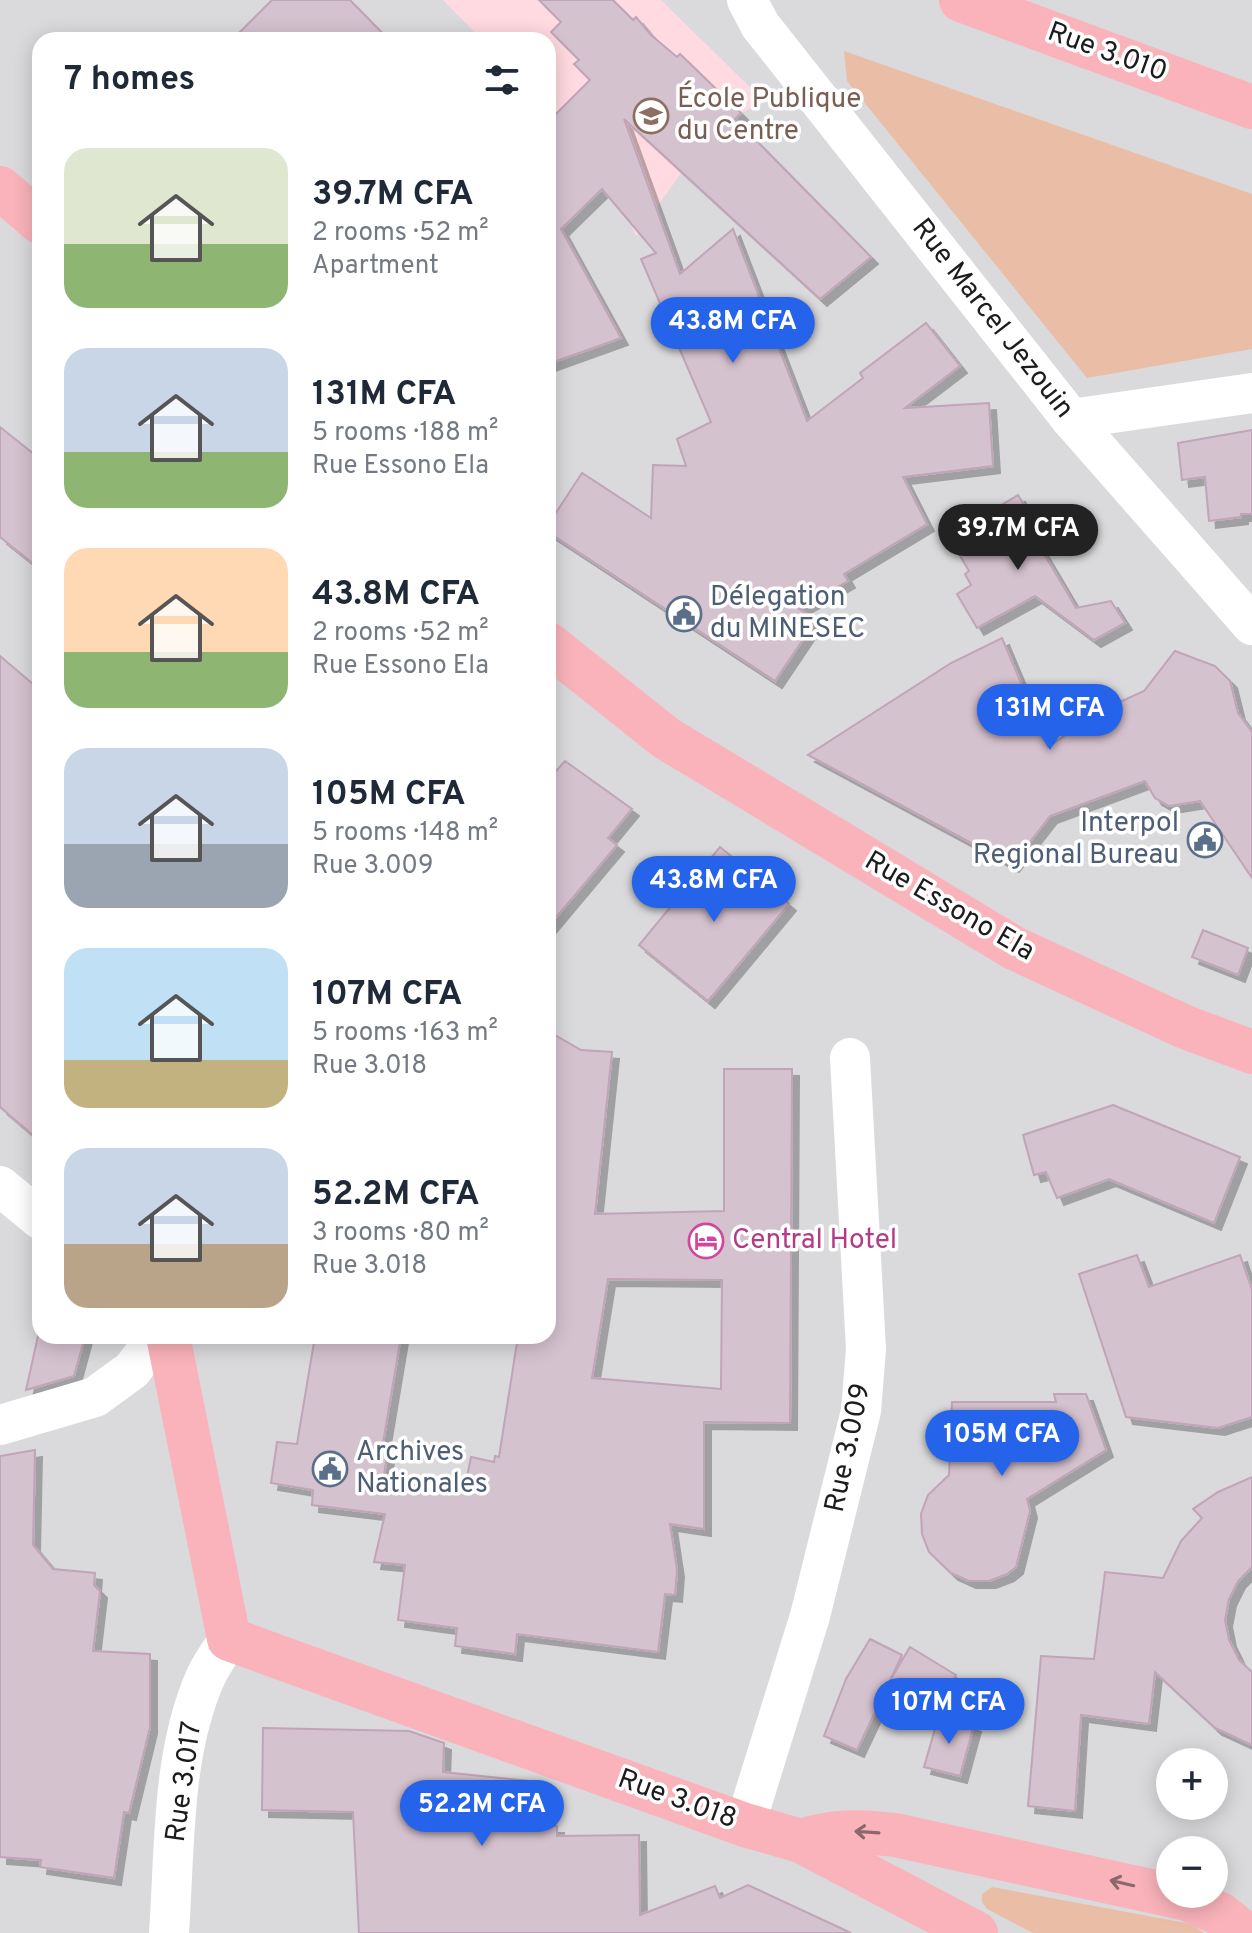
<!DOCTYPE html>
<html lang="en">
<head>
<meta charset="utf-8">
<style>
	:root { --surface:#fff; --page:#f6f6f7; --text:#1f2937; --muted:#747a83; --accent:#2563eb }
	body { margin:0; font-family:Overpass,sans-serif; background:var(--page); color:var(--text); height:100vh; display:flex; flex-direction:column; font-size:30px; white-space:nowrap }
	* { box-sizing:border-box; margin:0 }
	p { font-size:26px; color:var(--muted) }
	.icon { flex:none; width:44px; height:44px; fill:none; stroke:currentColor; stroke-width:2; stroke-linecap:round; stroke-linejoin:round }
	.map { position:relative; flex:1; overflow:hidden }
	.details { position:absolute; left:32px; top:32px; width:524px; height:1312px; display:flex; flex-direction:column; background:var(--surface); border-radius:24px; box-shadow:0 4px 20px #0003 }
	.details>* { flex:none }
	.tools { position:absolute; left:1156px; top:1748px; display:grid; gap:16px }
	.tools a { display:grid; place-items:center; width:72px; height:72px; border-radius:50%; background:var(--surface); box-shadow:0 4px 20px #0003; font-size:40px }
	.price { position:absolute; translate:-50% -68px; padding:0 18px; border-radius:28px; background:var(--accent); color:#fff; font-size:26px; line-height:52px; filter:drop-shadow(0 2px 4px #0008) }
	.price::after { content:''; position:absolute; left:50%; top:48px; width:24px; height:18px; margin-left:-12px; background:inherit; clip-path:polygon(0 0,100% 0,50% 100%) }
	.price.selected { background:#222; color:#fff }
	ul { padding:0; list-style:none }
	li { display:flex; align-items:center; gap:24px; height:200px; padding:0 32px }
	li span { display:grid; place-items:center; flex:none; width:224px; height:160px; border-radius:24px; color:#555 }
	li>.icon { margin-inline-start:auto }
	span .icon { width:96px; height:96px; fill:#fffc; stroke-width:1 }
	li b { font-size:34px }
	h2 { display:flex; justify-content:space-between; align-items:center; height:96px; padding:0 32px; font-size:34px }
	.map>svg:first-child { display:block }
</style>
</head>
<body>
<div class="map">
<svg width="1252" height="1933" viewBox="0 0 1252 1933">
	<defs>
		<filter id="shadow"><feDropShadow dx="7" dy="7" stdDeviation="0" flood-color="#0004"/></filter>
	</defs>
	<rect width="100%" height="100%" fill="#eee2e8"/>
	<path fill="#dad9db" fill-rule="evenodd" d="M0 0H1252V1933H0ZM40 40H548V1336H40ZM1170 1762H1214V1806H1170ZM1170 1850H1214V1894H1170Z"/>
	<polygon fill="#ffdae0" points="443,0 661,0 765,102 741,113 682,172 636,236 598,151 559,112 548,120 548,40 482,40"/>
	<g fill="#eabea6">
		<polygon points="844,51 1252,194 1252,349 1087,378 847,81"/>
		<polygon points="992,1887 1191,1924 1204,1933 1033,1933 987,1909 982,1902 982,1894"/>
	</g>
	<g fill="#d5c2cf" stroke="#c0a4b8" stroke-width="2" fill-rule="evenodd" filter="url(#shadow)">
		<polygon points="272,0 350,0 389,40 232,40"/>
		<polygon points="539,0 613,0 633,20 636,17 651,35 677,57 680,54 741,113 735,119 871,257 820,299 624,119 680,274 733,229 807,421 863,378 860,373 926,323 960,366 905,408 989,403 993,466 903,477 927,524 844,574 848,581 799,609 816,620 775,681 548,532 548,525 582,473 651,518 653,465 686,466 677,439 711,422 641,259 656,253 602,189 561,229 621,338 548,364 548,122 590,80 574,64 579,60 551,32 561,22"/>
		<polygon points="0,427 40,459 40,569 0,537"/>
		<polygon points="1252,430 1252,514 1241,514 1241,517 1209,521 1205,477 1182,480 1178,443"/>
		<polygon points="1018,495 1041,533 1034,537 1076,608 1111,601 1125,623 1094,640 1035,596 977,628 957,594 971,585 965,574 969,571 949,537"/>
		<polygon points="1002,638 1048,747 1102,710 1144,691 1175,651 1215,666 1230,681 1238,713 1252,732 1252,878 1200,801 1169,806 1155,798 1145,781 1050,816 1012,865 808,755 951,663"/>
		<polygon points="0,656 40,690 40,1141 0,1107"/>
		<polygon points="565,761 632,809 608,838 617,845 548,927 548,780"/>
		<polygon points="720,847 789,904 708,1001 639,945"/>
		<polygon points="1203,930 1248,948 1238,975 1192,957"/>
		<path d="M548 1031 581 1050 612 1052 595 1214 724 1211V1069H792L790 1423 704 1422V1529L670 1524 677 1570 675 1595 665 1594 658 1652 517 1634 515 1654 455 1646 457 1628 398 1620 405 1565 374 1562 385 1514 312 1505 313 1490 271 1483 277 1442 297 1444 315 1336H401L381 1455 387 1456 383 1481 464 1492 471 1457 494 1462 495 1456 499 1457 518 1336H548ZM608 1279 722 1280 721 1389 592 1378Z"/>
		<polygon points="1113,1105 1240,1157 1214,1223 1109,1179 1057,1198 1046,1172 1034,1175 1023,1135"/>
		<polygon points="1137,1255 1149,1287 1240,1255 1252,1290 1252,1417 1218,1428 1126,1417 1079,1274"/>
		<polygon points="38,1336 85,1336 74,1376 26,1390"/>
		<polygon points="1054,1394 1086,1394 1106,1450 1027,1499 1030,1511 1016,1567 1007,1574 989,1581 969,1581 951,1573 929,1552 922,1534 921,1514 928,1495 949,1475 952,1402 1056,1402"/>
		<polygon points="35,1450 33,1545 53,1569 95,1573 94,1585 100,1591 93,1651 150,1654 150,1727 129,1813 124,1812 114,1878 40,1867 41,1860 0,1857 0,1456"/>
		<polygon points="1252,1477 1252,1567 1238,1581 1229,1599 1225,1620 1229,1640 1239,1660 1252,1672 1252,1745 1215,1728 1155,1672 1149,1724 1081,1715 1075,1811 1028,1806 1041,1656 1094,1659 1105,1572 1163,1578 1181,1541 1202,1518 1193,1509 1218,1492"/>
		<polygon points="870,1639 902,1655 857,1750 824,1736 846,1679"/>
		<polygon points="910,1647 956,1675 937,1707 891,1679"/>
		<polygon points="939,1715 974,1725 960,1776 924,1767"/>
		<polygon points="263,1728 409,1731 444,1743 443,1772 539,1782 534,1826 557,1826 557,1836 639,1835 640,1915 715,1886 720,1898 748,1885 851,1933 359,1933 353,1812 262,1810"/>
	</g>
	<g fill="none" stroke-linecap="round" stroke-linejoin="round">
		<g stroke="#fff" stroke-width="40">
			<polyline points="747,0 760,25 1071,419 1252,625"/>
			<polyline points="1071,419 1252,393"/>
			<polyline points="0,1186 40,1219"/>
			<polyline points="0,1425 95,1397 132,1370 158,1336"/>
			<polyline points="745,1825 810,1616 861,1411 866,1349 850,1058"/>
			<path d="M169 1933C175 1849 171 1754 206 1676 212 1663 221 1651 229 1639"/>
		</g>
		<g stroke="#fab3bb" stroke-width="44">
			<polyline points="961,0 1252,107"/>
			<polyline points="0,188 40,222"/>
			<polyline points="548,644 666,738 1014,948 1185,1027 1252,1052"/>
			<polyline points="168,1336 229,1639 745,1825 801,1841 976,1933"/>
			<path d="M801 1841C833 1830 861 1831 895 1835L1187 1899 1220 1914 1244 1933"/>
		</g>
	</g>
	<defs><path id="oneway-shaft" d="M-6 0H5M1.5-3L5.5 0L1.5 3" fill="none" stroke-width="1.6" stroke-linecap="round" stroke-linejoin="round" transform="scale(2)"/></defs>
	<g stroke="#8b686c">
		<use href="#oneway-shaft" transform="translate(867 1832) rotate(-176)"/>
		<use href="#oneway-shaft" transform="translate(1122 1883) rotate(-167)"/>
	</g>
	<defs>
		<g id="school-ring" transform="scale(1.8)"><circle r="9.5" fill="#fff" stroke="#8d6e63" stroke-width="1.5"/><path d="M0-5L7-2L0 1L-7-2ZM-4 1L0 2.5L4 1V4Q0 6-4 4Z" fill="#8d6e63"/></g>
		<g id="civic-ring" transform="scale(1.8)"><circle r="9.5" fill="#fff" stroke="#5c6f8a" stroke-width="1.5"/><path d="M-.6-6.5H3V-4.5H.6V-3L4-1V1h2V6H-6V1h2V-1L-.6-3ZM-1.2 2.5V6h2.4V2.5Z" fill="#5c6f8a"/></g>
		<g id="hotel-ring" transform="scale(1.8)"><circle r="9.5" fill="#fff" stroke="#d1479c" stroke-width="1.5"/><path d="M-6-4.5h1.5V1H6V5H4.5V3h-9V5H-6ZM-4 0a1.8 1.8 0 1 1 3.6 0ZM.5 0V-2.5h3Q6-2.5 6 0Z" fill="#d1479c"/></g>
	</defs>
	<g fill-rule="evenodd">
		<use href="#school-ring" x="651" y="116"/>
		<use href="#civic-ring" x="684" y="614"/>
		<use href="#civic-ring" x="1205" y="840"/>
		<use href="#hotel-ring" x="706" y="1241"/>
		<use href="#civic-ring" x="330" y="1469"/>
	</g>
	<g text-anchor="middle" dominant-baseline="central" stroke-width="7" stroke-linejoin="round" paint-order="stroke">
		<g font-size="28" fill="#1c1c1c" stroke="#fff">
			<text transform="translate(1107 53) rotate(20)">Rue 3.010</text>
			<text transform="translate(992 319) rotate(52)">Rue Marcel Jezouin</text>
			<text transform="translate(949 907) rotate(30)">Rue Essono Ela</text>
			<text transform="translate(849 1448) rotate(-78)">Rue 3.009</text>
			<text transform="translate(185 1782) rotate(-82)">Rue 3.017</text>
			<text transform="translate(677 1800) rotate(20)">Rue 3.018</text>
		</g>
		<g font-size="28" fill="#785e54" stroke="#fff" text-anchor="start">
			<text x="677" y="100">École Publique<tspan x="677" dy="32">du Centre</tspan></text>
		</g>
		<g font-size="28" fill="#4e5e75" stroke="#fff" text-anchor="start">
			<text x="710" y="598">Délegation<tspan x="710" dy="32">du MINESEC</tspan></text>
			<text x="1179" y="824" text-anchor="end">Interpol<tspan x="1179" dy="32">Regional Bureau</tspan></text>
			<text x="356" y="1453">Archives<tspan x="356" dy="32">Nationales</tspan></text>
		</g>
		<g font-size="28" fill="#b23c85" stroke="#fff" text-anchor="start">
			<text x="732" y="1241">Central Hotel</text>
		</g>
	</g>
</svg>
<div class="tools">
<a>+</a>
<a>−</a>
</div>
<b class="price" style="left:733px;top:365px">43.8M CFA</b>
<b class="price selected" style="left:1018px;top:572px">39.7M CFA</b>
<b class="price" style="left:1050px;top:752px">131M CFA</b>
<b class="price" style="left:714px;top:924px">43.8M CFA</b>
<b class="price" style="left:1002px;top:1478px">105M CFA</b>
<b class="price" style="left:949px;top:1746px">107M CFA</b>
<b class="price" style="left:482px;top:1848px">52.2M CFA</b>
<section class="details">
<h2>7 homes<svg class="icon" aria-label="filters" viewBox="0 0 24 24"><path d="M4 7h16M4 17h16"/><circle cx="9" cy="7" r="2"/><circle cx="15" cy="17" r="2"/></svg></h2>
<ul>
<li><span style="background:linear-gradient(#dfe7d0 60%,#8fb573 0)"><svg class="icon" aria-label="home" viewBox="0 0 24 24"><path d="M3 11l9-7 9 7M6 9v11h12V9"/></svg></span><div><b>39.7M CFA</b><p>2 rooms · 52 m²</p><p>Apartment</p></div></li>
<li><span style="background:linear-gradient(#c9d6e8 65%,#8fb573 0)"><svg class="icon" aria-label="home" viewBox="0 0 24 24"><path d="M3 11l9-7 9 7M6 9v11h12V9"/></svg></span><div><b>131M CFA</b><p>5 rooms · 188 m²</p><p>Rue Essono Ela</p></div></li>
<li><span style="background:linear-gradient(#ffd9b3 65%,#8fb573 0)"><svg class="icon" aria-label="home" viewBox="0 0 24 24"><path d="M3 11l9-7 9 7M6 9v11h12V9"/></svg></span><div><b>43.8M CFA</b><p>2 rooms · 52 m²</p><p>Rue Essono Ela</p></div></li>
<li><span style="background:linear-gradient(#c9d6e8 60%,#9aa5b1 0)"><svg class="icon" aria-label="home" viewBox="0 0 24 24"><path d="M3 11l9-7 9 7M6 9v11h12V9"/></svg></span><div><b>105M CFA</b><p>5 rooms · 148 m²</p><p>Rue 3.009</p></div></li>
<li><span style="background:linear-gradient(#bfe0f5 70%,#c2b280 0)"><svg class="icon" aria-label="home" viewBox="0 0 24 24"><path d="M3 11l9-7 9 7M6 9v11h12V9"/></svg></span><div><b>107M CFA</b><p>5 rooms · 163 m²</p><p>Rue 3.018</p></div></li>
<li><span style="background:linear-gradient(#c9d6e8 60%,#b9a48a 0)"><svg class="icon" aria-label="home" viewBox="0 0 24 24"><path d="M3 11l9-7 9 7M6 9v11h12V9"/></svg></span><div><b>52.2M CFA</b><p>3 rooms · 80 m²</p><p>Rue 3.018</p></div></li>
</ul>
</section>
</div>
</body>
</html>
